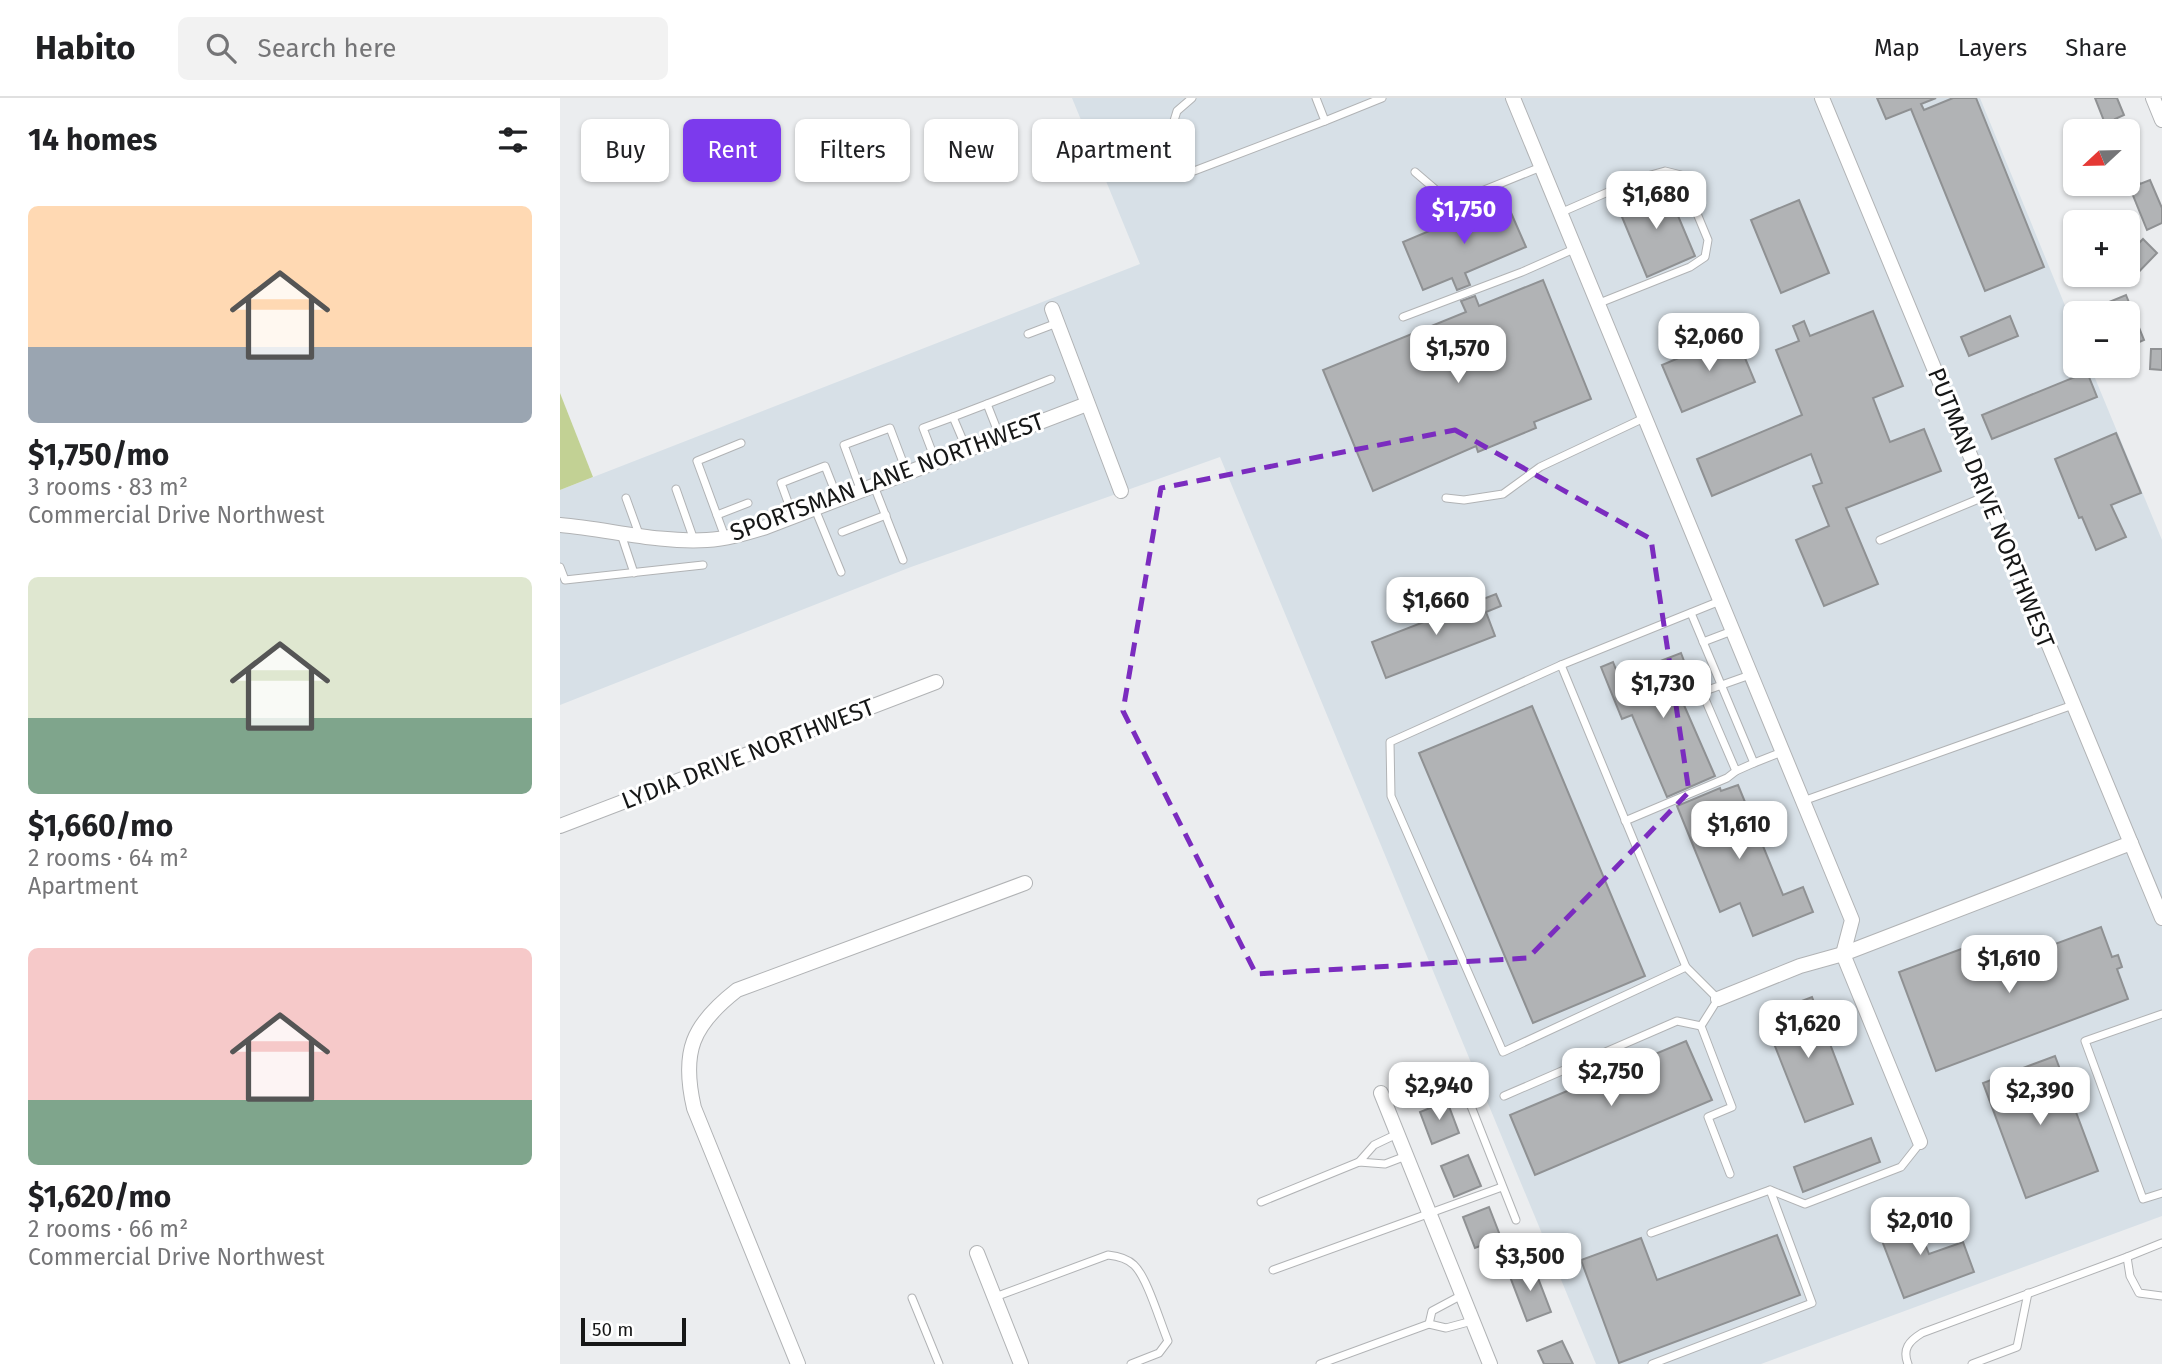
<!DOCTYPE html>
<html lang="en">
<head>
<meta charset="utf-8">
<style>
	:root { --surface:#fff; --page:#f2f2f2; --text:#202124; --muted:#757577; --line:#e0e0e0; --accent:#7c3aed }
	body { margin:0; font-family:"Fira Sans",sans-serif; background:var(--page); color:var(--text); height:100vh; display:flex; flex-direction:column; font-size:26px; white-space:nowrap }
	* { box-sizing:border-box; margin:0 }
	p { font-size:23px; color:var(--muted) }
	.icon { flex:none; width:38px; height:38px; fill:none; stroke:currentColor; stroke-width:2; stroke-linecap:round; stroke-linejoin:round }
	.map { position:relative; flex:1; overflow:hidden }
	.side { display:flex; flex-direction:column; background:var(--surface); width:560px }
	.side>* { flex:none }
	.top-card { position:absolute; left:21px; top:21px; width:665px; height:63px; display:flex; gap:14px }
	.needle { width:46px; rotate:248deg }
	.fabs { position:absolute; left:1503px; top:21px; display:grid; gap:14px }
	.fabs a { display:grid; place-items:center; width:77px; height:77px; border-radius:10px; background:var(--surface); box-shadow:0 2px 5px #0004; font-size:35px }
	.scale { position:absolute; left:21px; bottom:18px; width:105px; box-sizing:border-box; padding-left:7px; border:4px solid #161717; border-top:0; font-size:19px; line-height:24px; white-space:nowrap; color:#161717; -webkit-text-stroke:5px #fff; paint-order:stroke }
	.price { position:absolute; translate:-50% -60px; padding:0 16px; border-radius:14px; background:#fff; color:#222; font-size:23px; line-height:46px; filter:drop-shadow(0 2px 4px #0008) }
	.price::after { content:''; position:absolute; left:50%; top:42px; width:21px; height:16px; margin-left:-10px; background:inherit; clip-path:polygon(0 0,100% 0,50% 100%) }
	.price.on { background:var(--accent); color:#fff }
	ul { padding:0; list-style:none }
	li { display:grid; align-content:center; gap:14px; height:371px; padding:0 28px }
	li span { display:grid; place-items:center; height:217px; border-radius:10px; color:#555 }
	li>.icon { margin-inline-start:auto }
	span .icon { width:126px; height:126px; fill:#fffc; stroke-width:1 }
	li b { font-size:30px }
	h2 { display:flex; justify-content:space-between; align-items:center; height:84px; padding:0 28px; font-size:30px }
	.pill { padding:0 24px; border-radius:10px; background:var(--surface); box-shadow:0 2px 5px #0004; font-size:24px; line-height:63px }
	.pill.on { background:var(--accent); color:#fff }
	header { display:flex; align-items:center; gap:42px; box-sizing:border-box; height:98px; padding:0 35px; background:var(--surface); border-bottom:2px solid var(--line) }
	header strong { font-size:33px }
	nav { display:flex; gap:38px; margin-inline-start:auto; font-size:24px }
	.search { width:490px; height:63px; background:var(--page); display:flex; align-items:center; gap:18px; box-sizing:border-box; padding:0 24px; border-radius:10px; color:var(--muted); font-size:26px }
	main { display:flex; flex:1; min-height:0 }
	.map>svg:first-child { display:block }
</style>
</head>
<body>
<header>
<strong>Habito</strong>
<div class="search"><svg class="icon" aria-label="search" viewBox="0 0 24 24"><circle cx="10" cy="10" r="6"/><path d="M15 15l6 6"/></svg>Search here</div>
<nav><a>Map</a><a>Layers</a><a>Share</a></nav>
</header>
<main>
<section class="side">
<h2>14 homes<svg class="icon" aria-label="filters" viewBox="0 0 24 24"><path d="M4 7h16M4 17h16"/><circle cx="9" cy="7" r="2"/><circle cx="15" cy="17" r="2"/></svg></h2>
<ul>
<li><span style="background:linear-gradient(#ffd9b3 65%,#9aa5b1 0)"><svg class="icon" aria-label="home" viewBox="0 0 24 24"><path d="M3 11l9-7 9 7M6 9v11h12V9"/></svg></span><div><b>$1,750/mo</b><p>3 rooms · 83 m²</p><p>Commercial Drive Northwest</p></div></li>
<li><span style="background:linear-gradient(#dfe7d0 65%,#7fa58c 0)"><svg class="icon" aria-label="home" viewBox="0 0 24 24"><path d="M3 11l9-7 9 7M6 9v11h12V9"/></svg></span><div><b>$1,660/mo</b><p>2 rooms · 64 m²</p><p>Apartment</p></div></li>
<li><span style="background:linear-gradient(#f6c9c9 70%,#7fa58c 0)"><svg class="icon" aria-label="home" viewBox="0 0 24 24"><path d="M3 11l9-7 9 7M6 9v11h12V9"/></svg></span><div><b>$1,620/mo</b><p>2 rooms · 66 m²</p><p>Commercial Drive Northwest</p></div></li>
</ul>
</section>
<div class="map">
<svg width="1602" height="1266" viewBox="0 0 1602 1266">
	<rect width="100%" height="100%" fill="#ebedef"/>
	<polygon fill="#d7e0e7" points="512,0 1420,0 1515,232 1516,268 1530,268 1602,442 1602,1118 1201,1266 1036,1266 660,359 351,469 0,607 0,392 580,166"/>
	<polygon fill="#c2d194" points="0,295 33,379 0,392"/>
	<g fill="#b1b3b5" stroke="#8f9193" stroke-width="2">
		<polygon points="1317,0 1376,0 1361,6 1364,12 1393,0 1416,0 1484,169 1425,193 1351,11 1326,21"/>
		<polygon points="1535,0 1557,0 1564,17 1555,21 1560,33 1548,33"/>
		<polygon points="1568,56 1580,86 1590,82 1602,110 1602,125 1587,132 1568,85"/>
		<polygon points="1105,87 1135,158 1087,179 1057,107"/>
		<polygon points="945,101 966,149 905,175 910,187 897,192 892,180 863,192 843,144"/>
		<polygon points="1239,102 1269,175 1221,195 1191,122"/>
		<polygon points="1583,141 1597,155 1568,185 1568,156"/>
		<polygon points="983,182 1031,301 974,324 976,330 918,354 916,348 813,393 763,272 906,214 901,203 915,198 919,208"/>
		<polygon points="1566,197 1584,242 1568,249 1568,215 1554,215 1549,204"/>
		<polygon points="1313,213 1343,288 1313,300 1330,344 1364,331 1381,373 1286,410 1318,486 1264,508 1236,442 1269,428 1253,388 1262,385 1251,356 1152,398 1137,361 1242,317 1216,252 1239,243 1233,228 1244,223 1250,238"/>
		<polygon points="1450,218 1458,238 1409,258 1401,239"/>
		<polygon points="1175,236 1195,284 1122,314 1102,267"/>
		<polygon points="1591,251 1602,251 1602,272 1590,271"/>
		<polygon points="1527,274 1537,299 1432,341 1422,317"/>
		<polygon points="1556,335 1581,395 1551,407 1566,439 1536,452 1522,419 1519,420 1495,361"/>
		<polygon points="936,496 941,508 926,514 935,538 826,580 812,544"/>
		<polygon points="1121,555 1135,592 1120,598 1155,678 1107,699 1072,617 1062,621 1041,569 1053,564 1059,579"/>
		<polygon points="972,608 1085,878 973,925 859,655"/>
		<polygon points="1178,687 1223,797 1243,789 1253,814 1193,838 1180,805 1160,814 1117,708 1160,690 1161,693"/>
		<polygon points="1541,829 1552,859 1558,857 1562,869 1557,871 1568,901 1376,973 1339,874 1412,847 1422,873"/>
		<polygon points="1252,899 1293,1006 1245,1024 1203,918"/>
		<polygon points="1126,943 1152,1002 975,1077 950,1017"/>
		<polygon points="1495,958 1538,1073 1466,1100 1423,985"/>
		<polygon points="887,1003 899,1035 872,1046 860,1014"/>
		<polygon points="1311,1040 1320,1064 1243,1094 1234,1069"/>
		<polygon points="908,1057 921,1088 894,1099 881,1068"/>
		<polygon points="929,1109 941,1140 915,1150 903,1119"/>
		<polygon points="1352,1113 1369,1156 1403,1144 1414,1174 1344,1200 1316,1127"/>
		<polygon points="1217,1137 1240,1197 1059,1265 1021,1162 1081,1140 1097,1182"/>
		<polygon points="973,1167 991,1214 967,1223 949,1176"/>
		<polygon points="1002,1243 1013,1266 984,1266 978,1253"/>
	</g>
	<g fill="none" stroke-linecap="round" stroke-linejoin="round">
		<g stroke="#b1b3b5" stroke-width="9">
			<g id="lane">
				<polyline points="632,0 617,13 613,26 616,54 621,65 634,73 765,23 756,0"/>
				<polyline points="765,23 822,0"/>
				<polyline points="855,74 883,98 907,99 981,69"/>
				<polyline points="1000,115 1080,80 1105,73 1121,77 1148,142 1145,159 1130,169 1037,206"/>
				<polyline points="843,219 962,174 1014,151"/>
				<polyline points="468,236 497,225"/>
				<polyline points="440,339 427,306 491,281"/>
				<polyline points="407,352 393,319 427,306"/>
				<polyline points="376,364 363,330 393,319"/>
				<polyline points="314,388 343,462"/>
				<polyline points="116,391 134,442"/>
				<polyline points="301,393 284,347 330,330 347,375"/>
				<polyline points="66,400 79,436"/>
				<polyline points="886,400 904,402 943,396 980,369 1084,320"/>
				<polyline points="255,411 281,474"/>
				<polyline points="157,417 188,405"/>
				<polyline points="233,418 221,385 265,368 278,401"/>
				<polyline points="282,434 326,417"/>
				<polyline points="61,436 74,475"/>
				<polyline points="165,439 137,363 181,345"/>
				<polyline points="1320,442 1426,398"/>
				<polyline points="0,469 5,482 143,467"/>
				<polyline points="1131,515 1194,665 1176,673 1142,594 1190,577"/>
				<polyline points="1143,544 1172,533"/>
				<polyline points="1001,567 1126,869 1158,901 1141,928 1172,1009 1148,1019 1170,1076"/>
				<polyline points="1194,665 1222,654"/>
				<polyline points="1243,703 1513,607"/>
				<polyline points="1065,723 1167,680 1176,673"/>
				<polyline points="1126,869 943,954 831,698 830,644 1001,567 1160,503"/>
				<polyline points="1602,916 1525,943 1583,1101 1602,1095"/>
				<polyline points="907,998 956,1122"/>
				<polyline points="944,998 1117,923 1141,928"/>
				<polyline points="799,1064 814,1047 837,1036"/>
				<polyline points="701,1104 799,1064 825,1066 846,1058"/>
				<polyline points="1091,1135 1210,1092 1245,1106 1341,1069 1360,1045"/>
				<polyline points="1602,1145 1567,1159 1570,1178 1579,1195 1602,1198"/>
				<polyline points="713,1172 942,1089"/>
				<path d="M435 1199 548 1157C557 1158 567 1160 574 1167 587 1179 600 1224 608 1243L599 1255 571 1266"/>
				<polyline points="352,1200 379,1266"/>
				<polyline points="869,1226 872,1213 902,1197"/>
				<polyline points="760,1266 869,1226 886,1230 912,1223"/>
				<polyline points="1092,1266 1252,1205 1210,1092"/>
				<path d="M1348 1266C1342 1251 1349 1243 1362 1235L1567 1159"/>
				<polyline points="1412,1266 1457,1249 1468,1195"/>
			</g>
		</g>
		<g stroke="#b1b3b5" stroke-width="16">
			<g id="street">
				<polyline points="953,0 1292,822 1283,856 1360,1044"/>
				<polyline points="1262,0 1602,820"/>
				<polyline points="1593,0 1602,22"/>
				<polyline points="492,211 561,393"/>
				<path d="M0 427C48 431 98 445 147 442 167 441 186 435 206 429L527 306"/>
				<polyline points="0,728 376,584"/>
				<polyline points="1158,901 1240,868 1283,856 1571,745"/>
				<polyline points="821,995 930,1266"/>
				<polyline points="417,1155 461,1266"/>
				<path d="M238 1266 134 1010C121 954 132 927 177 892L465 785"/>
			</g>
		</g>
		<use href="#lane" stroke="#fff" stroke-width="7"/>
		<use href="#street" stroke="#fff" stroke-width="14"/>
	</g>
	<path fill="none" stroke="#7b2cbf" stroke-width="5" stroke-dasharray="14 9" stroke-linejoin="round" d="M895 332 1091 441 1129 694 968 860 696 876 563 613 601 390Z"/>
	<g text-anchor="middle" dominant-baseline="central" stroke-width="6" stroke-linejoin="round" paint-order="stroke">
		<g font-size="24" fill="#161717" stroke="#fff">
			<text transform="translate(327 379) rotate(-20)">SPORTSMAN LANE NORTHWEST</text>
			<text transform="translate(1431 410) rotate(68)">PUTMAN DRIVE NORTHWEST</text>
			<text transform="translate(188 656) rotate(-21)">LYDIA DRIVE NORTHWEST</text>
		</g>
	</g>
</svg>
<div class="fabs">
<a><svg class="needle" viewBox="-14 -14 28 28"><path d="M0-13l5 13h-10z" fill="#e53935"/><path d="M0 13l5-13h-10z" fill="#757577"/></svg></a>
<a>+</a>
<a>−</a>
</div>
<div class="scale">50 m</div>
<b class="price" style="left:1096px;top:133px">$1,680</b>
<b class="price on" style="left:904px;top:148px">$1,750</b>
<b class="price" style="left:1149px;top:275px">$2,060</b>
<b class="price" style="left:898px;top:287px">$1,570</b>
<b class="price" style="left:876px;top:539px">$1,660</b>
<b class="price" style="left:1103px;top:622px">$1,730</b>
<b class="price" style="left:1179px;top:763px">$1,610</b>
<b class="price" style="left:1449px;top:897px">$1,610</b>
<b class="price" style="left:1248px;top:962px">$1,620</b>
<b class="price" style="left:1051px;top:1010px">$2,750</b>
<b class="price" style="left:879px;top:1024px">$2,940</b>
<b class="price" style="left:1480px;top:1029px">$2,390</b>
<b class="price" style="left:1360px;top:1159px">$2,010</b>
<b class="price" style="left:970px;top:1195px">$3,500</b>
<div class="top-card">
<a class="pill">Buy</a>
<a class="pill on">Rent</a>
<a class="pill">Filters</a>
<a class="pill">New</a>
<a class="pill">Apartment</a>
</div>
</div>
</main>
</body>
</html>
